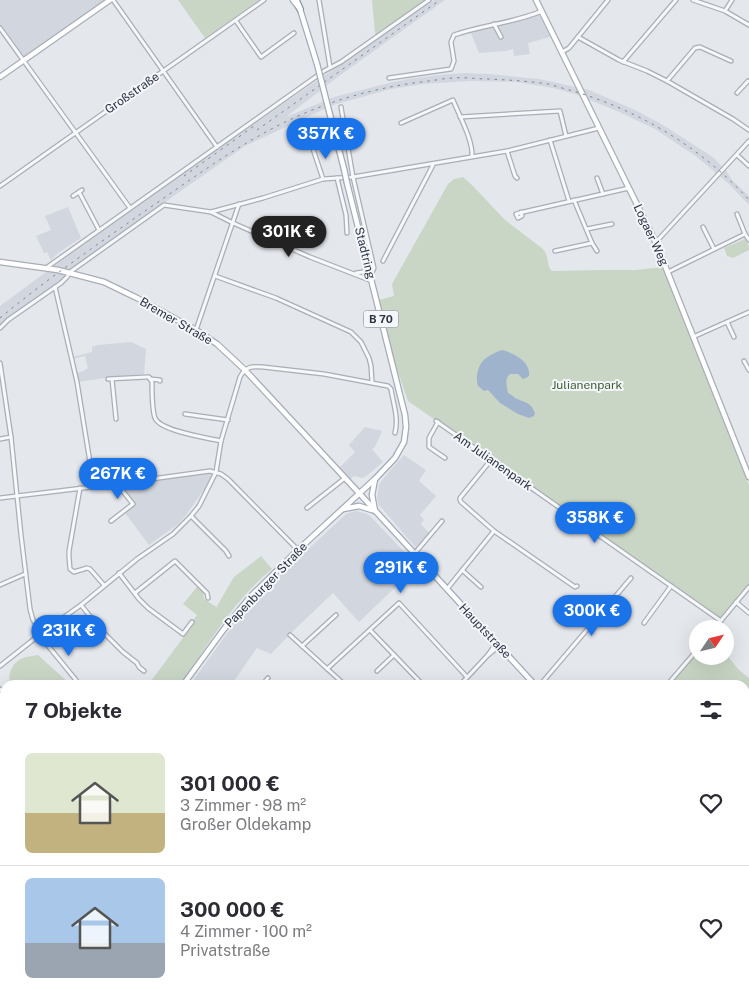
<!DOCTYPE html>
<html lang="de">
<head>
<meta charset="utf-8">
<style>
	:root { --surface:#fff; --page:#f7f7f7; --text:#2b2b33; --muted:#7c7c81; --line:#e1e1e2; --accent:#1a73e8 }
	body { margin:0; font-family:"Public Sans",sans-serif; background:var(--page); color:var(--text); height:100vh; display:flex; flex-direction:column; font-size:19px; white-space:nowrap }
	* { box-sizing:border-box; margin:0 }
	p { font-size:16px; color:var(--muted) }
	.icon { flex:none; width:28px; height:28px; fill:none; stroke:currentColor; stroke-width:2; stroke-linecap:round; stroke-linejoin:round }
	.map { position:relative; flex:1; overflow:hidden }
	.panel { position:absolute; left:0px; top:680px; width:750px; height:321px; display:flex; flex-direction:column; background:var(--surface); border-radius:15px 15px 0 0; box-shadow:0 5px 20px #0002 }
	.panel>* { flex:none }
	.needle { width:32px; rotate:55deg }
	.tools { position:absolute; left:689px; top:620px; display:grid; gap:10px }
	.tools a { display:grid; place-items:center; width:45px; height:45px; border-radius:50%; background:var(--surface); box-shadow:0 5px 20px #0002; font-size:25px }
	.price { position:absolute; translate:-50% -42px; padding:0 11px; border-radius:18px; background:var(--accent); color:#fff; font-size:16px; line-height:32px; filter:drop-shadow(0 1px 2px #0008) }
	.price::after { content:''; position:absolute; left:50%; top:30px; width:15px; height:11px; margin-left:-8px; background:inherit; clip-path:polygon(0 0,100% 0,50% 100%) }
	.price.selected { background:#222; color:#fff }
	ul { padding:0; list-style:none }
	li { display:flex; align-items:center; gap:15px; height:125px; padding:0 25px }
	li+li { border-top:1px solid var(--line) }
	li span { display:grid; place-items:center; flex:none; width:140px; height:100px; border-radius:8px; color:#555 }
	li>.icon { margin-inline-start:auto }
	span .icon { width:60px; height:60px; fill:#fffc; stroke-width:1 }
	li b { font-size:21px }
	h2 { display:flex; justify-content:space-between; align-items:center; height:60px; padding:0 25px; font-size:21px }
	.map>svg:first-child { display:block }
</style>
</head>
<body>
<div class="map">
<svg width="749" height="1001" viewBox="0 0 749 1001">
	<rect width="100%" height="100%" fill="#e4e7ec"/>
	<g fill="#d2d6de">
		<polygon points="0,0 105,0 22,60 0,29"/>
		<polygon points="434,0 445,0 339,76 286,117 334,97 389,83 409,79 439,75 463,73 489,74 539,79 589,90 635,110 663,125 714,158 727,172 732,180 749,196 749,205 729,184 697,157 655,129 617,111 575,94 553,88 516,82 471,81 424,84 391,89 333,105 245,146 168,200 73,270 38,298 35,299 0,326 0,306 107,227 190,168"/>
		<polygon points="540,15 550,37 528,43 530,54 514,56 513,49 506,51 479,53 470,31"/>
		<polygon points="68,207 81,238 58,253 51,260 47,252 44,253 36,236 51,230 45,216"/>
		<polygon points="131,342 146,349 144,374 111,377 78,382 76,373 84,371 85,370 88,368 85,356 73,359 72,357 92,352 92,347 98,345"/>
		<polygon points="365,427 382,431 375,447 372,449 383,462 365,477 362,478 354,476 348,481 337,470 355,452 349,445"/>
		<polygon points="404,455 426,470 419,481 436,496 420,515 424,520 421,524 430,534 417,549 379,505 377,498 379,485 382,480"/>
		<polygon points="209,472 212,474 206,487 186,515 178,524 149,545 125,513 134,504 121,486"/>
		<polygon points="357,511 367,514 371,517 413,561 402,572 406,577 359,622 333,593 291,633 271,654 257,648 231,685 190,685 228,632 258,597 289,567 345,515 348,513"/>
	</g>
	<g fill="#c9d6c5">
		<polygon points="178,0 259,0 205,38"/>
		<polygon points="372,0 428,0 377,36 375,33"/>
		<path d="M463 177 473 186 505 220 543 249C550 257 546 266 552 271L603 270H635L664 267 749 485V585L720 619 408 401 392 355 379 300 394 296 392 284 448 184 454 179Z"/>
		<polygon points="745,239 749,246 749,250 733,258 727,256 724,248"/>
		<path d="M261 556 272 569C233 601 208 645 180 685H148L194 623V619L197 615 183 604 197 587 203 592 204 599 218 608 217 606 234 577Z"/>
		<polygon points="697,651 698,656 714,656 719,661 725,656 726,654 738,669 749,678 749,773 745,770 745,685 670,685"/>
		<path d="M38 655 71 685H11C6 673 14 660 26 657 30 656 34 656 38 655Z"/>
		<polygon points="5,963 5,996 76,996 81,1001 0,1001 0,973"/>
	</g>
	<path fill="#9fb4cc" d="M503 350C515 354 531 362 529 376L526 378 523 379 518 374H510C504 379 507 386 508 393 511 394 513 396 515 398 525 403 530 401 535 413L534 416 529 418 518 414 500 403 489 391 487 390 484 391C482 389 480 388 478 386 475 378 478 364 485 359 490 355 497 351 503 350Z"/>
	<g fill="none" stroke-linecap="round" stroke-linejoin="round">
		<polyline stroke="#9fb4cc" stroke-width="1" points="161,1001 164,998"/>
		<g stroke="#a9aeb7" stroke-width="5.5">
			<g id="street">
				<polyline points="113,0 217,147"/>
				<polyline points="319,0 330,67"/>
				<polyline points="693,0 725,11 749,25"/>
				<polyline points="725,11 732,0"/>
				<polyline points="236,21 261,57 294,33"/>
				<polyline points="494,24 501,37"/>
				<polyline points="0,28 130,208"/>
				<polyline points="578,37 619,60 647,71 667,81 733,119 749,130"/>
				<polyline points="562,52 569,48 608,0"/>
				<polyline points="623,62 676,0"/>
				<path d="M389 78 451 69 454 61 451 42 454 35C482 25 514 23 542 11"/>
				<polyline points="667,81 695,48 700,47 731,61"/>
				<polyline points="737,93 748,81"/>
				<polyline points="341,107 353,177 374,268 371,275"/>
				<polyline points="460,117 560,111 566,136"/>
				<path d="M401 123 453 100C459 115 473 140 472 156"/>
				<polyline points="550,140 569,201"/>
				<polyline points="312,146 323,179"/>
				<polyline points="507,151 515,176 517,178"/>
				<polyline points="737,155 749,166"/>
				<polyline points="337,178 346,215 347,233"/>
				<polyline points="597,178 603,194"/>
				<polyline points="0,186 264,0"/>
				<polyline points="82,190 79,192 99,230"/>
				<polyline points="73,196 79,192"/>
				<polyline points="574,200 592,243 597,251"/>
				<polyline points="211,212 233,223 310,257 372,281"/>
				<polyline points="521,212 522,216 518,218 516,214 519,213 629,188"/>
				<polyline points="737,214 745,234"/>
				<polyline points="703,227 714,249"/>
				<polyline points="587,229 612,224"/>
				<polyline points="656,242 749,141"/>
				<polyline points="555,251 592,243"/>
				<polyline points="383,261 433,165"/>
				<polyline points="46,268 324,71 341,62 429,0"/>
				<polyline points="668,272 745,234 749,240"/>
				<polyline points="356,273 363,272 369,267"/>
				<polyline points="215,276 276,298 351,332 361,342 369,358 371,366 372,382"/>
				<polyline points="55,287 77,382 94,487"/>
				<polyline points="727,322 734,337"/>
				<polyline points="0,328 8,320 61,283 67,277 70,272 164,205 211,212 263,198 323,179 353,177 507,151 599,128"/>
				<polyline points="196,330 239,204"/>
				<polyline points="693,337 749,312"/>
				<polyline points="744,361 749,370"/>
				<polyline points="0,363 11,437 21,535 30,609 33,620 39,629"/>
				<path d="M108 379 147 377H149L152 382C152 392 152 410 155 418 160 431 208 438 221 441"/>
				<polyline points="112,379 116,419"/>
				<polyline points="150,379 160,380 160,381"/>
				<polyline points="185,414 228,420"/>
				<polyline points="436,421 721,621"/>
				<polyline points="438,422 429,438 429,447 445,458"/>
				<polyline points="0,439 11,437"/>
				<polyline points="491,460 460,498 460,500 461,502 494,531 575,587 577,586"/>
				<polyline points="80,488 69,551 69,557 70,569 74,572 87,568 90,569 104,585"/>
				<polyline points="0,498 100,486 210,471 221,474 228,479 298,550"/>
				<polyline points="307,508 345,478"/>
				<polyline points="191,516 226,551 229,556"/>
				<polyline points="111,521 133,504 117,484"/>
				<polyline points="415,553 442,521"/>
				<polyline points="462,570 481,587"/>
				<polyline points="119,573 139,599 148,608 183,634 192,622"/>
				<polyline points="0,585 25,574"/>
				<polyline points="447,589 494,531"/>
				<polyline points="135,593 175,561 207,593 208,598"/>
				<polyline points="736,602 749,613"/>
				<polyline points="81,605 102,631 123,652 137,663 139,667 144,671"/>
				<polyline points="644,623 671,586"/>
				<polyline points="39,629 43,628 47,631 46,636 44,638"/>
				<polyline points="714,629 749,587"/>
				<path d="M46 630 81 605 137 559 173 534 191 516 199 506 216 472 221 441 240 377C246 366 252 366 263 367L324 374 388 386 391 389C393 403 399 418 395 433"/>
				<polyline points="370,630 423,685"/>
				<polyline points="290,635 345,685"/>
				<polyline points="44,638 45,642 80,685"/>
				<polyline points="302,646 336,615"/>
				<polyline points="488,655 496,643"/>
				<polyline points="0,666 38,636"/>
				<polyline points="327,669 399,603 467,677"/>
				<polyline points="377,671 394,655"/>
				<polyline points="262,685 268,678"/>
				<polyline points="460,685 488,655 499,646"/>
				<polyline points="540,685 631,578"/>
				<polyline points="667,685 698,649"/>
				<polyline points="0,689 5,694"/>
				<polyline points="0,760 5,754"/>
				<polyline points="745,771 749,774"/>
				<polyline points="746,801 749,798"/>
				<polyline points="0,836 5,840"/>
				<polyline points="745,841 749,845"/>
				<polyline points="745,957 749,954"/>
				<polyline points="470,996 476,1001"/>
				<polyline points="634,996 637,1001"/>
				<polyline points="698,996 702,1001"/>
				<polyline points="731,996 740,1001"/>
				<polyline points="531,1001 534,996"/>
				<polyline points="585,1001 591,996"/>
				<polyline points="680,1001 687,996"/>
			</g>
		</g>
		<g stroke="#a9aeb7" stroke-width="7">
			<g id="secondary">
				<polyline points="536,0 656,243 749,477"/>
				<polyline points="0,77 110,0"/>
				<polyline points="0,262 58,270 104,282 137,298 196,330 217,344 245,370 359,493"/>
			</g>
		</g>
		<g stroke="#a3abb8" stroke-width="7">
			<g id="primary">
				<polyline points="293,0 300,9 317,64"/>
				<polyline points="329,111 344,169"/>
				<polyline points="375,479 372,495 375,511"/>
				<polyline points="359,493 535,685"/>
				<polyline points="343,509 359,506 372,510"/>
				<polyline points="183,685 224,629 251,596 298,550 376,478 395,458 404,442 406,427 405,415 347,183"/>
				<polyline points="745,921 749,926"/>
				<polyline points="0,958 5,949"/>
			</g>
		</g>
		<g stroke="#8b94a3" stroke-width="8">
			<polyline id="highway" points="296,0 300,9"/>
		</g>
		<use href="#street" stroke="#f7f8fa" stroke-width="3"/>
		<use href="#secondary" stroke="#fff" stroke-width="4.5"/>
		<use href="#primary" stroke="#fff" stroke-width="4.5"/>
		<use href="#highway" stroke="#fff" stroke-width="5.5"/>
		<g stroke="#7d8696" stroke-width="1" stroke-dasharray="2.5 5" stroke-linecap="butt">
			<polyline points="257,130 440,0"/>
			<polyline points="184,176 254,126"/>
			<path d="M0 318C47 279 98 244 148 209 199 174 248 137 305 113 345 96 386 86 429 81 437 80 446 78 454 78 465 77 477 79 488 79 508 80 528 81 548 84 556 86 565 89 573 91 640 111 702 148 749 200"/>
		</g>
		<g stroke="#a3abb8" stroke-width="7" stroke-linecap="butt">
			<g id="primary-bridge">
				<polyline points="317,64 329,111"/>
				<polyline points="344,169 347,183"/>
			</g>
		</g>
		<use href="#primary-bridge" stroke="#fff" stroke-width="4.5"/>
	</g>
	<g text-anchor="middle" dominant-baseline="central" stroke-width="4" stroke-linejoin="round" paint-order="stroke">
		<rect fill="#f4f6f9" stroke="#676e7b" stroke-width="1" x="363.5" y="310.5" width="35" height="17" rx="4"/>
		<g font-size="11" font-weight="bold" fill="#2b3445">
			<text x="381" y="319">B 70</text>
		</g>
		<g font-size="12" fill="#2b3445" stroke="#f4f6f9">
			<text transform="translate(132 93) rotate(-35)">Großstraße</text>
			<text transform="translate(651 235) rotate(65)">Logaer Weg</text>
			<text transform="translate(365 253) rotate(76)">Stadtring</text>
			<text transform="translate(176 321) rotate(30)">Bremer Straße</text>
			<text transform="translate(493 461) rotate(35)">Am Julianenpark</text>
			<text transform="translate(266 585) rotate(-46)">Papenburger Straße</text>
			<text transform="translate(485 631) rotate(47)">Hauptstraße</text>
		</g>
		<g font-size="12" fill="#3f6138" stroke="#f4f6f9">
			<text x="587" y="385">Julianenpark</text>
		</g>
	</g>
</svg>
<div class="tools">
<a><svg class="needle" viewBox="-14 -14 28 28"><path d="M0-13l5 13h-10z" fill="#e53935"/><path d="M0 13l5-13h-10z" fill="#7c7c81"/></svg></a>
</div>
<b class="price" style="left:326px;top:160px">357K €</b>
<b class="price selected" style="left:289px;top:258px">301K €</b>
<b class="price" style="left:118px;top:500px">267K €</b>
<b class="price" style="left:595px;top:544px">358K €</b>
<b class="price" style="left:401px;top:594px">291K €</b>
<b class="price" style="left:592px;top:637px">300K €</b>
<b class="price" style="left:69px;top:657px">231K €</b>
<section class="panel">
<h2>7 Objekte<svg class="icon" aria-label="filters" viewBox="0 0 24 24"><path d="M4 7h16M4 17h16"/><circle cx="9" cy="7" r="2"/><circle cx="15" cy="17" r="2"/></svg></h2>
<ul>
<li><span style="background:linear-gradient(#dfe7d0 60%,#c2b280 0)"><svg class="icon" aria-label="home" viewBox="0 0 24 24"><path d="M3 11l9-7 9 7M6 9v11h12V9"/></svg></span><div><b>301 000 €</b><p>3 Zimmer · 98 m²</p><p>Großer Oldekamp</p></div><svg class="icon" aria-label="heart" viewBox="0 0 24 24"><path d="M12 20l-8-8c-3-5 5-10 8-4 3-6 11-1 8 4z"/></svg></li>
<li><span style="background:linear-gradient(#a9c7e8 65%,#9aa5b1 0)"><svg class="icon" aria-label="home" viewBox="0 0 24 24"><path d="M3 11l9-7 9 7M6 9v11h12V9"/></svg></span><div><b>300 000 €</b><p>4 Zimmer · 100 m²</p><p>Privatstraße</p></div><svg class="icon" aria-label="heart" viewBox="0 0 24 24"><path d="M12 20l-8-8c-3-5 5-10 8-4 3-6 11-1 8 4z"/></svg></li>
</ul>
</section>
</div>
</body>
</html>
